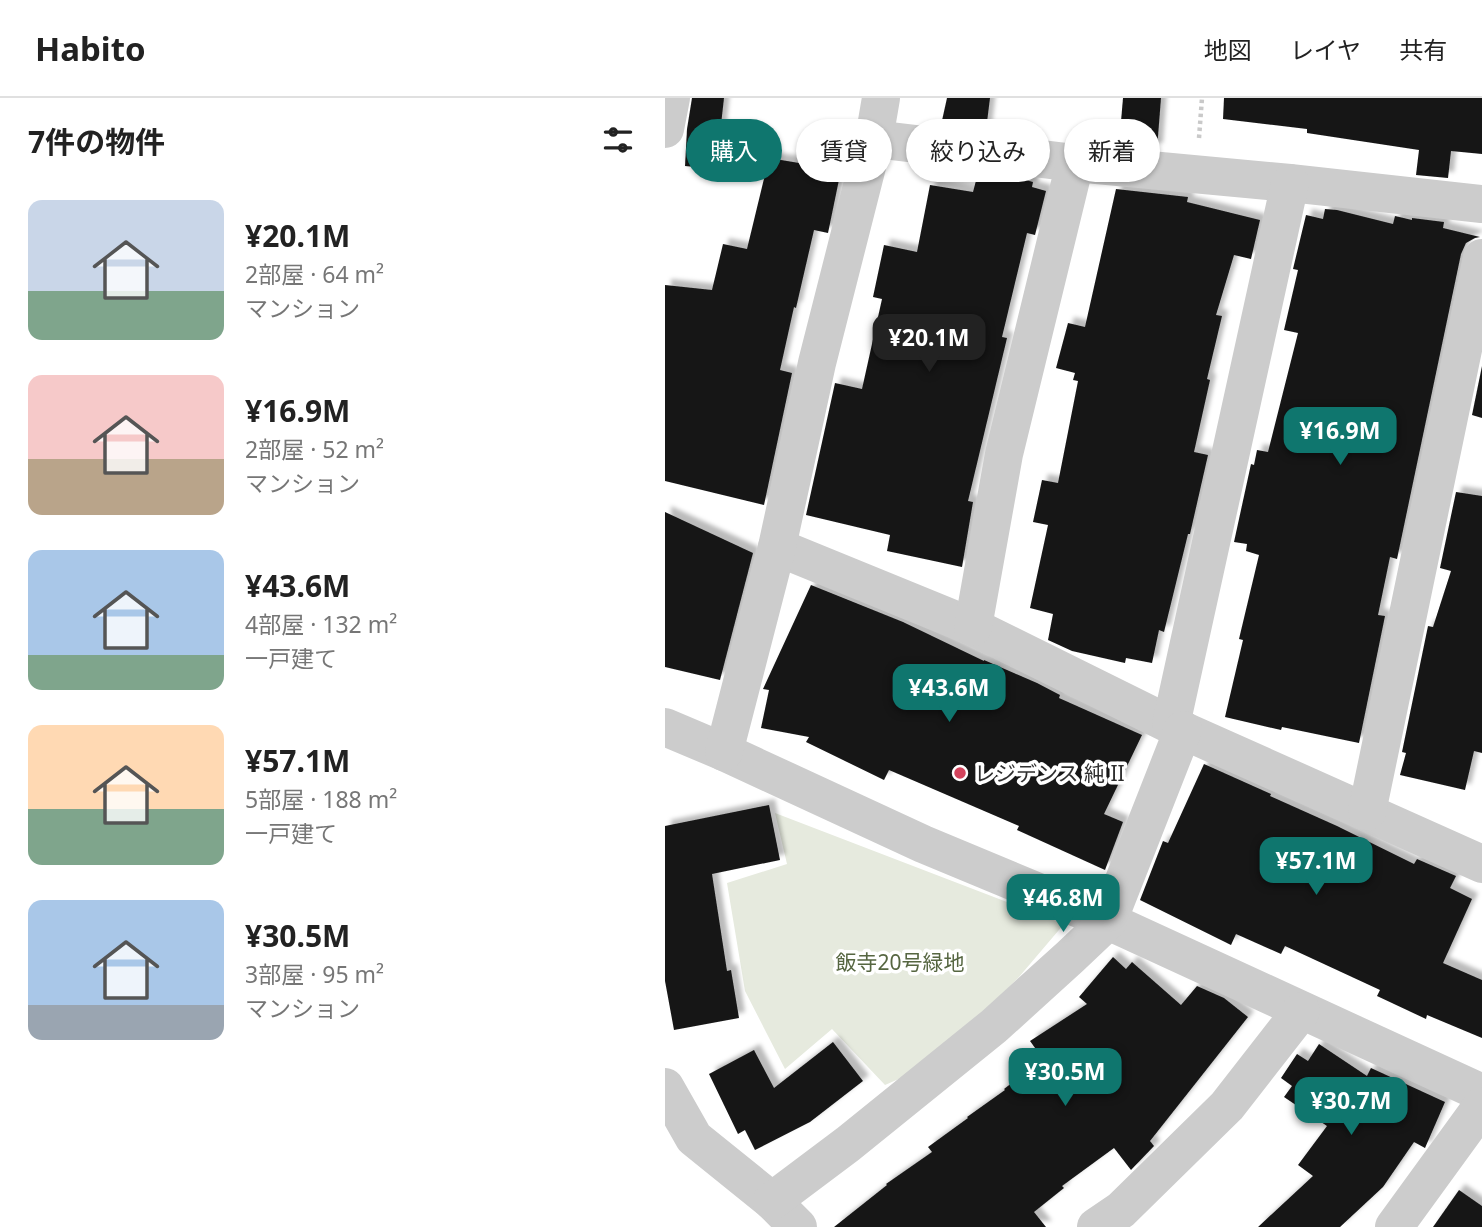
<!DOCTYPE html>
<html lang="ja">
<head>
<meta charset="utf-8">
<style>
	:root { --surface:#fff; --page:#f6f6f6; --text:#222; --muted:#767676; --line:#e0e0e0; --accent:#0f766e }
	body { margin:0; font-family:"Noto Sans","Noto Sans JP",sans-serif; background:var(--page); color:var(--text); height:100vh; display:flex; flex-direction:column; font-size:26px; white-space:nowrap }
	* { box-sizing:border-box; margin:0 }
	p { font-size:23px; color:var(--muted) }
	.icon { flex:none; width:38px; height:38px; fill:none; stroke:currentColor; stroke-width:2; stroke-linecap:round; stroke-linejoin:round }
	.map { position:relative; flex:1; overflow:hidden }
	.drawer { display:flex; flex-direction:column; background:var(--surface); width:665px }
	.drawer>* { flex:none }
	.top-card { position:absolute; left:21px; top:21px; width:665px; height:63px; display:flex; gap:14px }
	.price { position:absolute; translate:-50% -60px; padding:0 16px; border-radius:14px; background:var(--accent); color:#fff; font-size:23px; line-height:46px; filter:drop-shadow(0 2px 4px #0008) }
	.price::after { content:''; position:absolute; left:50%; top:42px; width:21px; height:16px; margin-left:-10px; background:inherit; clip-path:polygon(0 0,100% 0,50% 100%) }
	.price.selected { background:#222; color:#fff }
	ul { padding:0; list-style:none }
	li { display:flex; align-items:center; gap:21px; height:175px; padding:0 28px }
	li span { display:grid; place-items:center; flex:none; width:196px; height:140px; border-radius:14px; color:#555 }
	li>.icon { margin-inline-start:auto }
	span .icon { width:84px; height:84px; fill:#fffc; stroke-width:1 }
	li b { font-size:30px }
	h2 { display:flex; justify-content:space-between; align-items:center; height:84px; padding:0 28px; font-size:30px }
	.tag { padding:0 24px; border-radius:32px; background:var(--surface); box-shadow:0 2px 5px #0004; font-size:24px; line-height:63px }
	.tag.selected { background:var(--accent); color:#fff }
	header { display:flex; align-items:center; gap:42px; box-sizing:border-box; height:98px; padding:0 35px; background:var(--surface); border-bottom:2px solid var(--line) }
	header strong { font-size:33px }
	nav { display:flex; gap:38px; margin-inline-start:auto; font-size:24px }
	main { display:flex; flex:1; min-height:0 }
	.map>svg:first-child { display:block }
</style>
</head>
<body>
<header>
<strong>Habito</strong>
<nav><a>地図</a><a>レイヤ</a><a>共有</a></nav>
</header>
<main>
<section class="drawer">
<h2>7件の物件<svg class="icon" aria-label="filters" viewBox="0 0 24 24"><path d="M4 7h16M4 17h16"/><circle cx="9" cy="7" r="2"/><circle cx="15" cy="17" r="2"/></svg></h2>
<ul>
<li><span style="background:linear-gradient(#c9d6e8 65%,#7fa58c 0)"><svg class="icon" aria-label="home" viewBox="0 0 24 24"><path d="M3 11l9-7 9 7M6 9v11h12V9"/></svg></span><div><b>¥20.1M</b><p>2部屋 · 64 m²</p><p>マンション</p></div></li>
<li><span style="background:linear-gradient(#f6c9c9 60%,#b9a48a 0)"><svg class="icon" aria-label="home" viewBox="0 0 24 24"><path d="M3 11l9-7 9 7M6 9v11h12V9"/></svg></span><div><b>¥16.9M</b><p>2部屋 · 52 m²</p><p>マンション</p></div></li>
<li><span style="background:linear-gradient(#a9c7e8 75%,#7fa58c 0)"><svg class="icon" aria-label="home" viewBox="0 0 24 24"><path d="M3 11l9-7 9 7M6 9v11h12V9"/></svg></span><div><b>¥43.6M</b><p>4部屋 · 132 m²</p><p>一戸建て</p></div></li>
<li><span style="background:linear-gradient(#ffd9b3 60%,#7fa58c 0)"><svg class="icon" aria-label="home" viewBox="0 0 24 24"><path d="M3 11l9-7 9 7M6 9v11h12V9"/></svg></span><div><b>¥57.1M</b><p>5部屋 · 188 m²</p><p>一戸建て</p></div></li>
<li><span style="background:linear-gradient(#a9c7e8 75%,#9aa5b1 0)"><svg class="icon" aria-label="home" viewBox="0 0 24 24"><path d="M3 11l9-7 9 7M6 9v11h12V9"/></svg></span><div><b>¥30.5M</b><p>3部屋 · 95 m²</p><p>マンション</p></div></li>
</ul>
</section>
<div class="map">
<svg width="817" height="1129" viewBox="0 0 817 1129">
	<defs>
		<filter id="shadow"><feDropShadow dx="6" dy="-6" stdDeviation="2" flood-color="#0004"/></filter>
	</defs>
	<rect width="100%" height="100%" fill="#fff"/>
	<polygon fill="#e6eade" points="110,715 399,826 354,879 303,932 252,973 220,987 167,931 120,971 80,893 62,785 122,766"/>
	<g fill="#161616" filter="url(#shadow)">
		<polygon points="27,0 59,0 51,71 20,68 22,31"/>
		<polygon points="282,0 325,0 321,32 276,27"/>
		<polygon points="458,0 496,0 492,51 454,47"/>
		<polygon points="559,0 817,0 817,56 786,53 783,80 751,77 754,52 642,35 642,31 558,21"/>
		<polygon points="104,60 176,72 163,135 149,132 131,210 129,209 115,272 127,275 99,407 0,383 0,187 47,192 58,146 82,151"/>
		<polygon points="313,75 353,80 368,84 367,89 381,93 370,137 362,135 337,239 342,240 303,403 308,404 297,469 222,453 225,437 141,417 170,285 197,291 217,201 208,199 219,147 252,154 265,87 308,94"/>
		<polygon points="451,91 523,99 522,104 595,122 586,161 569,157 551,217 557,218 542,281 545,282 529,354 543,357 525,436 523,436 499,534 494,532 487,565 461,560 460,565 407,553 383,542 388,516 365,510 383,427 368,424 377,382 393,385 413,283 408,282 410,275 391,270 403,225 420,229"/>
		<polygon points="660,111 672,112 728,126 730,118 747,122 747,120 779,124 778,130 815,139 810,140 801,145 796,156 732,461 725,459 713,517 720,518 694,645 617,629 616,632 560,619 578,542 574,541 594,457 581,453 582,446 569,444 586,366 589,367 592,352 603,354 633,235 619,232 633,172 628,171 641,117 658,121"/>
		<polygon points="817,268 817,320 807,317"/>
		<polygon points="791,394 817,398 817,655 809,653 800,692 735,677 741,655 737,654 763,528 768,529 786,473 775,470"/>
		<polygon points="0,414 88,455 55,582 0,569"/>
		<polygon points="146,487 238,524 319,563 319,562 372,585 395,597 394,600 477,637 439,716 458,724 440,772 352,732 354,728 224,672 219,682 141,644 144,639 96,630 104,592 98,591"/>
		<polygon points="539,666 606,696 605,698 672,728 749,766 752,761 791,778 785,790 807,801 778,865 817,882 817,940 762,917 761,921 712,898 715,892 620,848 616,856 571,836 566,847 475,802 498,743 503,745"/>
		<polygon points="104,707 115,762 47,776 62,873 66,872 74,920 9,932 0,883 0,728"/>
		<polygon points="448,859 461,871 467,864 516,907 532,888 559,900 583,919 485,1043 489,1048 466,1072 449,1050 397,1088 399,1090 369,1114 381,1129 169,1129 222,1087 221,1086 267,1054 263,1049 303,1020 302,1019 340,992 339,991 378,961 365,943 422,906 414,899"/>
		<polygon points="168,944 198,983 145,1024 90,1052 80,1032 73,1036 44,976 89,952 109,990"/>
		<polygon points="654,946 702,978 706,970 780,1004 760,1050 749,1044 718,1089 675,1129 593,1129 648,1078 633,1067 662,1028 619,999 627,988 616,980 632,956 643,963"/>
		<polygon points="794,1092 817,1108 817,1129 768,1129"/>
	</g>
	<g fill="none" stroke-linecap="round" stroke-linejoin="round">
		<polyline stroke="#c9c9c9" stroke-width="4.5" stroke-dasharray="3.5 3.5" stroke-linecap="butt" points="534,40 537,0"/>
		<g stroke="#ccc" stroke-width="38">
			<polyline points="0,31 6,0"/>
			<polyline points="209,41 410,65 625,85 817,106"/>
			<polyline points="112,449 308,529 506,627 817,766"/>
			<polyline points="308,529 339,356 410,65"/>
			<polyline points="506,627 625,85"/>
			<polyline points="0,629 59,654 258,746 443,823 817,995"/>
			<polyline points="59,654 112,449 152,265 209,41 216,0"/>
			<polyline points="702,714 817,160"/>
			<polyline points="0,989 29,1040 107,1103 133,1129"/>
			<polyline points="107,1103 183,1046 329,928 405,859 443,823 518,632"/>
			<polyline points="431,1129 456,1112 562,1008 636,913"/>
			<polyline points="729,1129 817,1008"/>
		</g>
	</g>
	<circle fill="#d3435c" stroke="#fff" stroke-width="2.5" cx="295" cy="675" r="7"/>
	<g text-anchor="middle" dominant-baseline="central" stroke-width="7" stroke-linejoin="round" paint-order="stroke">
		<g font-size="21" fill="#2f2f2f" stroke="#fff" text-anchor="start">
			<text x="309" y="675">レジデンス 純 II</text>
		</g>
		<g font-size="21" fill="#566641" stroke="#fff">
			<text x="235" y="864">飯寺20号緑地</text>
		</g>
	</g>
</svg>
<b class="price selected" style="left:264px;top:276px">¥20.1M</b>
<b class="price" style="left:675px;top:369px">¥16.9M</b>
<b class="price" style="left:284px;top:626px">¥43.6M</b>
<b class="price" style="left:651px;top:799px">¥57.1M</b>
<b class="price" style="left:398px;top:836px">¥46.8M</b>
<b class="price" style="left:400px;top:1010px">¥30.5M</b>
<b class="price" style="left:686px;top:1039px">¥30.7M</b>
<div class="top-card">
<a class="tag selected">購入</a>
<a class="tag">賃貸</a>
<a class="tag">絞り込み</a>
<a class="tag">新着</a>
</div>
</div>
</main>
</body>
</html>
